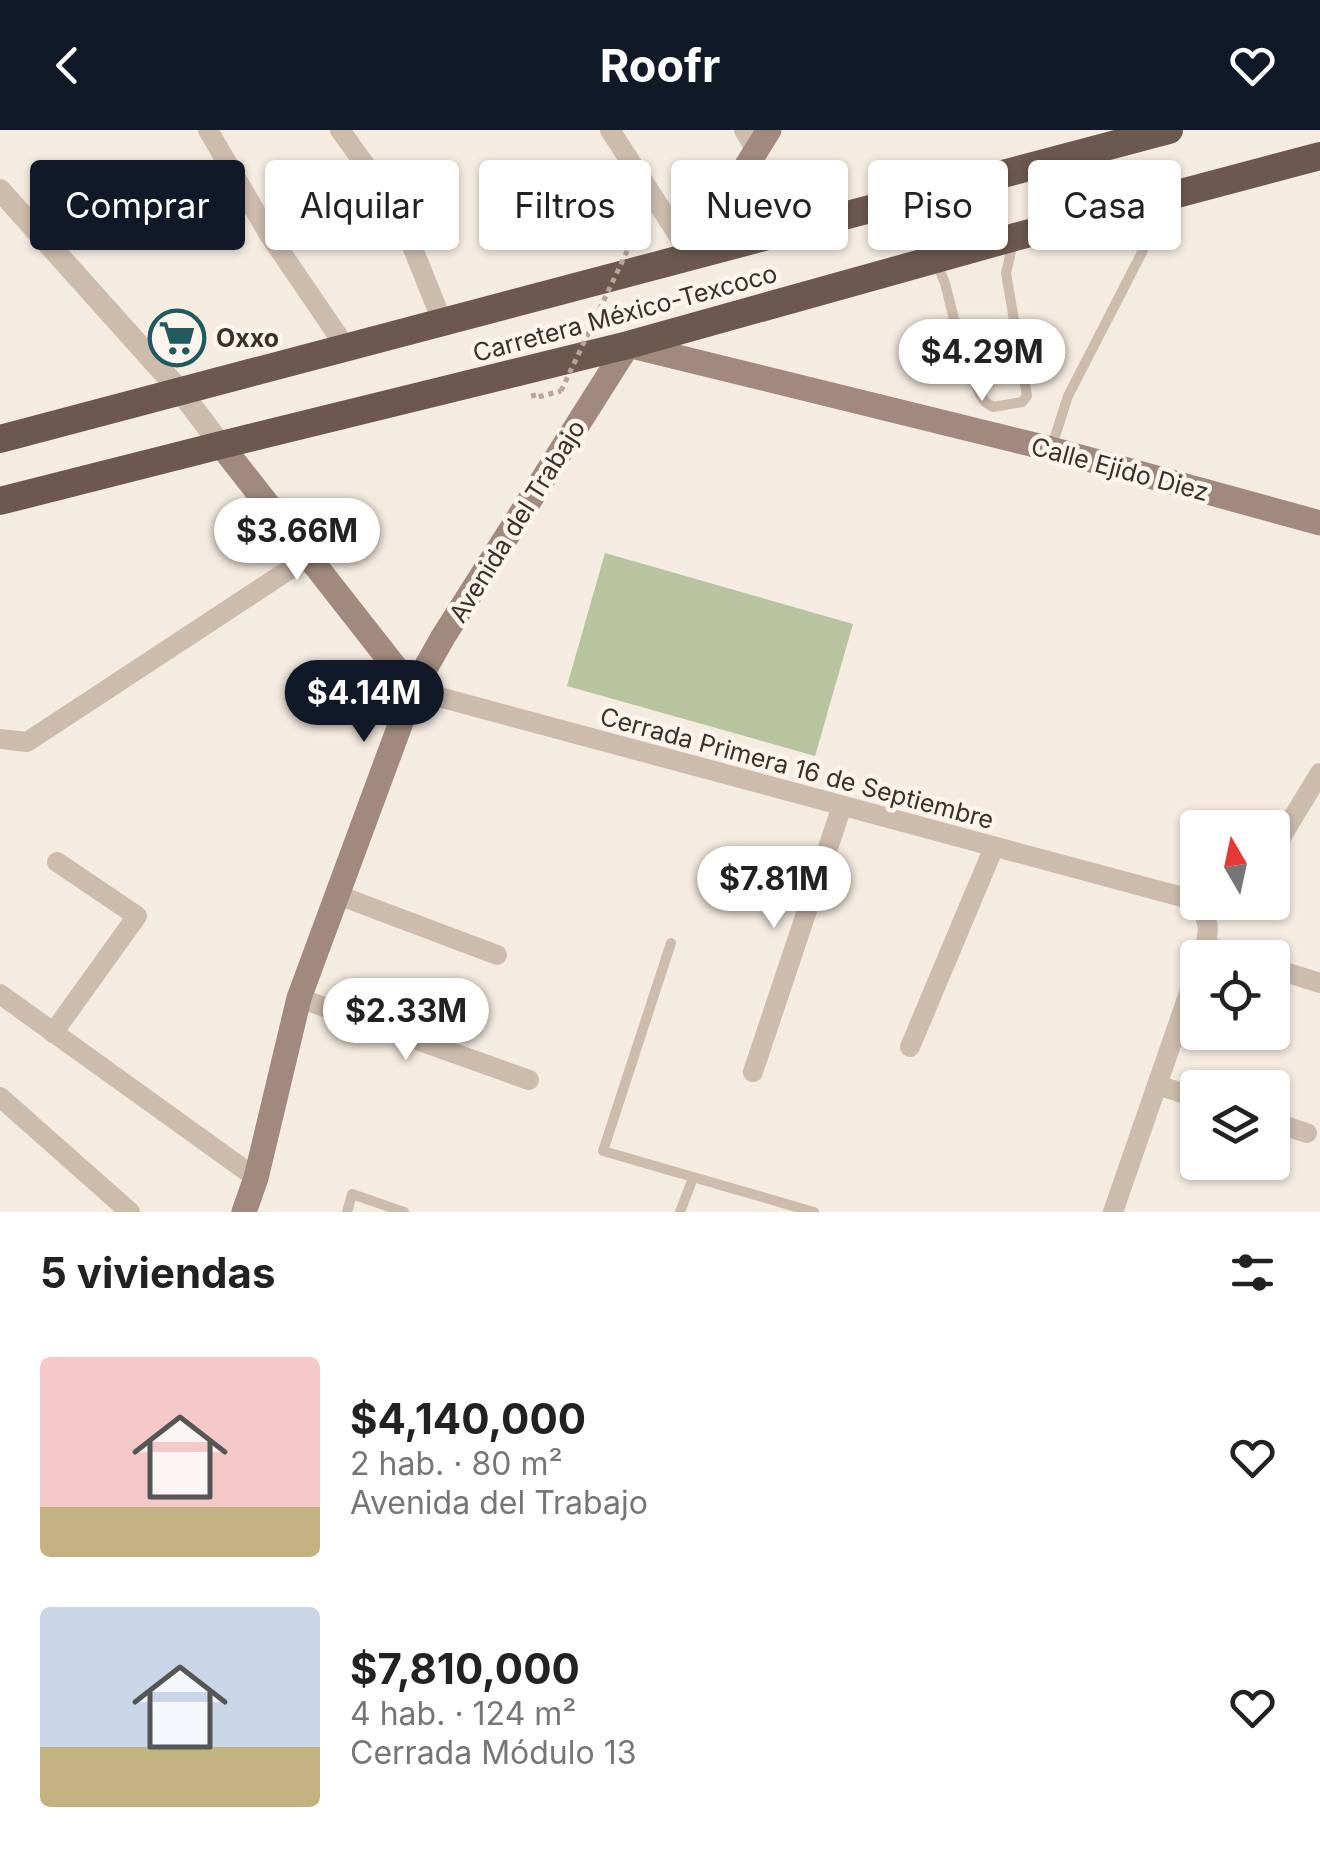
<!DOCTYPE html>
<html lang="es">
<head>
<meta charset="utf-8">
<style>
	:root { --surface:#fff; --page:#f2f2f2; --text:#222; --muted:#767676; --accent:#111827 }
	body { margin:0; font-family:Inter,sans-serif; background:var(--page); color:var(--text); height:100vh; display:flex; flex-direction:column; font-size:38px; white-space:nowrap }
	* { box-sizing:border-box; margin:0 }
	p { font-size:32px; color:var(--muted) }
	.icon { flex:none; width:55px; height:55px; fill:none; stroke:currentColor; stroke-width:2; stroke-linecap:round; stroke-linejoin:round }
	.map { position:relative; height:1082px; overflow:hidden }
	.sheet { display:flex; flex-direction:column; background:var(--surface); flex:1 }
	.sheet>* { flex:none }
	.top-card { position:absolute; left:30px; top:30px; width:1260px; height:90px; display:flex; gap:20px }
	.needle { width:65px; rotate:351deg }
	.fabs { position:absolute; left:1180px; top:680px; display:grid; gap:20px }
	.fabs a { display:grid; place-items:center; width:110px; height:110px; border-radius:10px; background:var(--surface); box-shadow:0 2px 8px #0004; font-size:50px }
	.price { position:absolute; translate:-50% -85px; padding:0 22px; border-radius:35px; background:#fff; color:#222; font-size:32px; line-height:65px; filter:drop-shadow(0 2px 5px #0008) }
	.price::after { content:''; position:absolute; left:50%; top:60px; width:30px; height:22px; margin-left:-15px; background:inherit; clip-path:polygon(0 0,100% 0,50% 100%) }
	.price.active { background:var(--accent); color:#fff }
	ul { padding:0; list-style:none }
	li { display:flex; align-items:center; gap:30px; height:250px; padding:0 40px }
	li span { display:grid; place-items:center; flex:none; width:280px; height:200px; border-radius:10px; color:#555 }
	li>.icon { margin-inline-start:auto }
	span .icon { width:120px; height:120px; fill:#fffc; stroke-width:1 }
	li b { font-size:42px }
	h2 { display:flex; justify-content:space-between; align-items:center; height:120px; padding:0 40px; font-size:42px }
	.pill { padding:0 35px; border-radius:10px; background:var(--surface); box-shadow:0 2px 8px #0004; font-size:35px; line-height:90px }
	.pill.active { background:var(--accent); color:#fff }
	header { display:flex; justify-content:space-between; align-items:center; height:130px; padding:0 40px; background:var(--accent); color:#fff; font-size:45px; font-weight:700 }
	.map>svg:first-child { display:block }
</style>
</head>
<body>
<header><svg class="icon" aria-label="back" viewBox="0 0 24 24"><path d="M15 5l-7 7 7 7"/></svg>Roofr<svg class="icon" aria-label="heart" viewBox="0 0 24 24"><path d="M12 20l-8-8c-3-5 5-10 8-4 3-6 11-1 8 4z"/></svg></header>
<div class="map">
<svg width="1320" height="1082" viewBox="0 0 1320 1082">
	<rect width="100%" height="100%" fill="#f4ebe1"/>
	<polygon fill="#b8c4a0" points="605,423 853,494 815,626 567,556"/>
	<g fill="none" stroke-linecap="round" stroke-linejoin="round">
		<polyline stroke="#b9a596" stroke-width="5" stroke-dasharray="5 5" stroke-linecap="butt" points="533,263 534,268 561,261"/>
		<g stroke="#cdbbac" stroke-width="10">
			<polyline points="936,131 945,153 958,205 979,263 985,272 993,277 1022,272 1027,266 1006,143 1013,113"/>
			<polyline points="1052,316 1068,266 1169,70"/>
			<polyline points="671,813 603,1021 814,1082"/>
			<polyline points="347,1082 352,1064 404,1082"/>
			<polyline points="680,1082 693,1048"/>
		</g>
		<g stroke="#cdbbac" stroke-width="20">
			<polyline points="208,0 268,103 345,216"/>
			<polyline points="340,0 381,57 406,101 442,191"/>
			<polyline points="610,0 691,125"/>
			<polyline points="744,0 756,20"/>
			<path d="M413 560 1186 768C1213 786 1211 799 1201 828"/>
			<polyline points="0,609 27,612 310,426"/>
			<polyline points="1272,722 1320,643"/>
			<polyline points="338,765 497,825"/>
			<polyline points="1205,815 1242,828"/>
			<polyline points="1272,838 1320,853"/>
			<polyline points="0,864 256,1048"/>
			<polyline points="299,868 529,950"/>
			<polyline points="53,903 137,786 57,732"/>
			<polyline points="910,917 994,717"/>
			<polyline points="753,942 842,676"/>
			<polyline points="1157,955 1198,968"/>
			<polyline points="0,967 130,1082"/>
			<polyline points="1272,992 1307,1003"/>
			<polyline points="1113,1082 1198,837"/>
		</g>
		<polyline stroke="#cdbbac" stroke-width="22" points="0,60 181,262 221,315"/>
		<g stroke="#a18a7d" stroke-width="25">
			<polyline points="691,125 769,0"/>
			<polyline points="221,315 413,560"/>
			<polyline points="244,1082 256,1048 299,868 413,560 443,507 628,215 1051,319 1320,393"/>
		</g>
		<g stroke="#6c584f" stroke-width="28">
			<polyline points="0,309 1169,0"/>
			<polyline points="0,371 221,315 628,215 1015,107 1320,26"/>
		</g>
		<polyline stroke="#b9a596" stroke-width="5" stroke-dasharray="5 5" stroke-linecap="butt" points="561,261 630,115"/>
	</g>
	<defs>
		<g id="supermarket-ring" transform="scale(2.875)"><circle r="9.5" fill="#fbf5ee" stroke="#1f5a5e" stroke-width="1.5"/><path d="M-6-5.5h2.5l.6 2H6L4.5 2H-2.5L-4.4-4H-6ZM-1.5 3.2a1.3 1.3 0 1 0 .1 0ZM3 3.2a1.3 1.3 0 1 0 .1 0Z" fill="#1f5a5e"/></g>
	</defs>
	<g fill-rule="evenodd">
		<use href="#supermarket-ring" x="177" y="208"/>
	</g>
	<g text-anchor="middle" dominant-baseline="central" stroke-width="9" stroke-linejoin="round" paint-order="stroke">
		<g font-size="25" fill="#3b302b" stroke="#fbf5ee">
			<text transform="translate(625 183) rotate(-15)">Carretera México-Texcoco</text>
			<text transform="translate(1120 339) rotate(15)">Calle Ejido Diez</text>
			<text transform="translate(517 391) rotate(-58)">Avenida del Trabajo</text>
			<text transform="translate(797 638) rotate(15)">Cerrada Primera 16 de Septiembre</text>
		</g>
		<g font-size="25" font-weight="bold" fill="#3b302b" stroke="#fbf5ee" text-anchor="start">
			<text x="216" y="208">Oxxo</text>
		</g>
	</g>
</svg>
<div class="fabs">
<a><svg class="needle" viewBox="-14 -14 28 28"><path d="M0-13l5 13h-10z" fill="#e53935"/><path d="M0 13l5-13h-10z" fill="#767676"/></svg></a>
<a><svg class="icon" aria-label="locate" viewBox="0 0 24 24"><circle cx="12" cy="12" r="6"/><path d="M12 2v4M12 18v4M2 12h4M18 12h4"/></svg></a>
<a><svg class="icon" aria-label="layers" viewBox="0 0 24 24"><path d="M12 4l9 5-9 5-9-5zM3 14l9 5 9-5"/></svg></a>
</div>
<b class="price" style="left:982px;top:274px">$4.29M</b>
<b class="price" style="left:297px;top:453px">$3.66M</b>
<b class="price active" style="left:364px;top:615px">$4.14M</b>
<b class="price" style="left:774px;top:801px">$7.81M</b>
<b class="price" style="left:406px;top:933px">$2.33M</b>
<div class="top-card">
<a class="pill active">Comprar</a>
<a class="pill">Alquilar</a>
<a class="pill">Filtros</a>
<a class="pill">Nuevo</a>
<a class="pill">Piso</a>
<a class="pill">Casa</a>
</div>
</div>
<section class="sheet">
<h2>5 viviendas<svg class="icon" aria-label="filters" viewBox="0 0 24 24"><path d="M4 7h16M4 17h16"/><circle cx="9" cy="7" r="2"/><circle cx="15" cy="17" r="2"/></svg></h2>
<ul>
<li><span style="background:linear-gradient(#f6c9c9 75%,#c2b280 0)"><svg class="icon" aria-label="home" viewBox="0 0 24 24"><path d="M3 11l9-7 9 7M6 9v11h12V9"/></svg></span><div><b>$4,140,000</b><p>2 hab. · 80 m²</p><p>Avenida del Trabajo</p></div><svg class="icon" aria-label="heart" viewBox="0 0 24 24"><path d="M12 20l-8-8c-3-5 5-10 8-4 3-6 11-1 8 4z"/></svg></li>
<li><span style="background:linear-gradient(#c9d6e8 70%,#c2b280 0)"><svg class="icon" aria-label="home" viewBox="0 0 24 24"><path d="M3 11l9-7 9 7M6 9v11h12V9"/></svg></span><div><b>$7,810,000</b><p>4 hab. · 124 m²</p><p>Cerrada Módulo 13</p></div><svg class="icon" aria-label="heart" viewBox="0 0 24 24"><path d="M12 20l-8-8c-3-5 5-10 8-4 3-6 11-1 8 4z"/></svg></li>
</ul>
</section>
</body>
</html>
